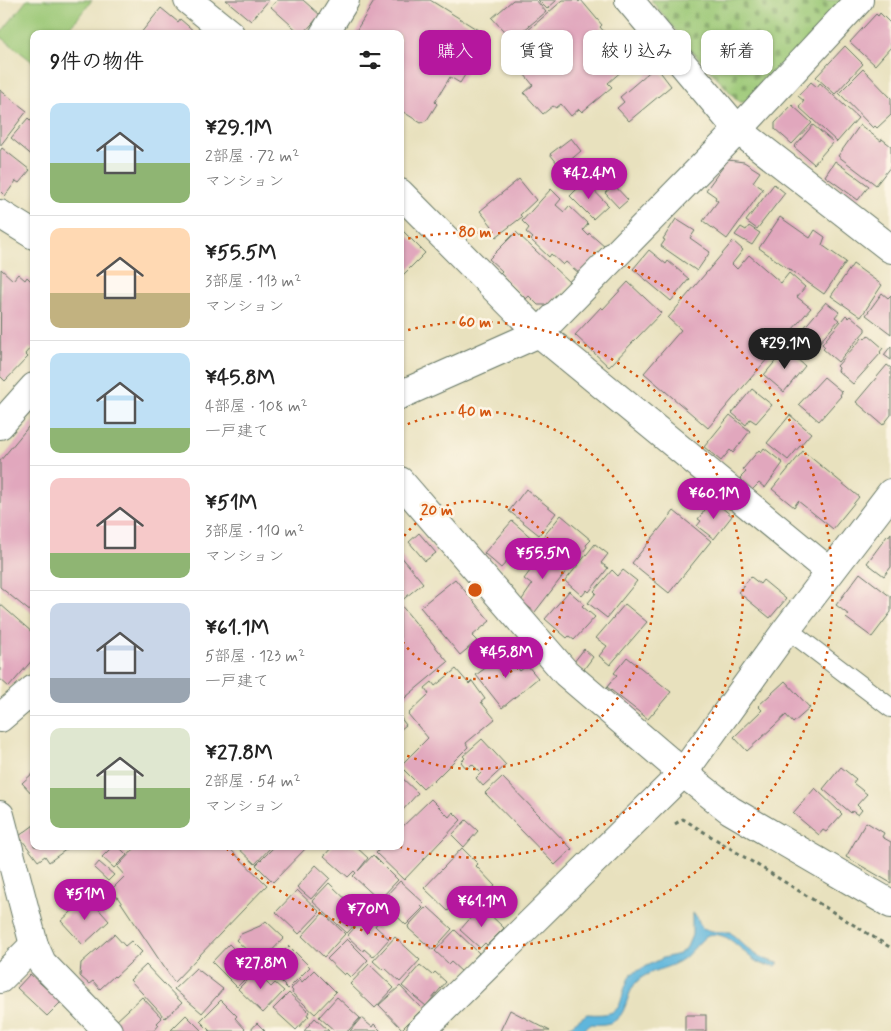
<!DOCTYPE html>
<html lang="ja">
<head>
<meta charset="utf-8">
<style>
	:root { --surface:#fff; --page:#f2f2f2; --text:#222; --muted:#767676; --line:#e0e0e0; --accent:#b5179e }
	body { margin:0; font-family:Mynerve,"Klee One",sans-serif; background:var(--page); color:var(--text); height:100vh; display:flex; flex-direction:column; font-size:19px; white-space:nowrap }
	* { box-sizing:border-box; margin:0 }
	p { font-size:16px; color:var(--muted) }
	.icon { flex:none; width:28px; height:28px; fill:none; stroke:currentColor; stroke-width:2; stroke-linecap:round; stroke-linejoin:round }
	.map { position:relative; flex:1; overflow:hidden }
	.drawer { position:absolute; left:30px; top:30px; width:374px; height:820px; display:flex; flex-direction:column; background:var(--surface); border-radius:10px; box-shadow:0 1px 4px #0004 }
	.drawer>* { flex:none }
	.top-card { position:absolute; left:419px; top:30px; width:396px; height:45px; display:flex; gap:10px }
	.price { position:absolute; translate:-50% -42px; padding:0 11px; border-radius:18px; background:var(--accent); color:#fff; font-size:16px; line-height:32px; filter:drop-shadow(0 1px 2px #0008) }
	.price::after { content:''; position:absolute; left:50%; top:30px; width:15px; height:11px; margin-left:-8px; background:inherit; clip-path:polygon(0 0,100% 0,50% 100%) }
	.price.selected { background:#222; color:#fff }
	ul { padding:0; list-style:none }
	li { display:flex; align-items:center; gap:15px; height:125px; padding:0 20px }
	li+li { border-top:1px solid var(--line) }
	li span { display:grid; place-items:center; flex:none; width:140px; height:100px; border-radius:10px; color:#555 }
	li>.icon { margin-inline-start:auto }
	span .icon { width:60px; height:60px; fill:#fffc; stroke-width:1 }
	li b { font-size:21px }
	h2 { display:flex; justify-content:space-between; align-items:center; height:60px; padding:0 20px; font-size:21px }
	.chip { padding:0 18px; border-radius:10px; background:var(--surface); box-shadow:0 1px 4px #0004; font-size:18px; line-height:45px }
	.chip.selected { background:var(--accent); color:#fff }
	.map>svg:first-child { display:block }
</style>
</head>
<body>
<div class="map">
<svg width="891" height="1031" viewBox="0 0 891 1031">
	<defs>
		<pattern id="cemetery-stones" width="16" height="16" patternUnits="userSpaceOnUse" patternTransform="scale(1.25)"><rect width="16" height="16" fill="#9ac775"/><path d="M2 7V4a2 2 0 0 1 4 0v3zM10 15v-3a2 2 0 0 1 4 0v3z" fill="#7da361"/></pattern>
	</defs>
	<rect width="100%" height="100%" fill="#fcf5e5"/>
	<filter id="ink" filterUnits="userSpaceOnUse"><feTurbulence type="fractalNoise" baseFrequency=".02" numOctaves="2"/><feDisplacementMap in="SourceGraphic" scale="10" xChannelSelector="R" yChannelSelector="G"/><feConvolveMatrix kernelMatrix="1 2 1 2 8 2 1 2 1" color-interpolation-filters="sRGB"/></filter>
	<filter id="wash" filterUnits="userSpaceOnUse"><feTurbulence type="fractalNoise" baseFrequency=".0096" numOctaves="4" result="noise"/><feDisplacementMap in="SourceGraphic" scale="20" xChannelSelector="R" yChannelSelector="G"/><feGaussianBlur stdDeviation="1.12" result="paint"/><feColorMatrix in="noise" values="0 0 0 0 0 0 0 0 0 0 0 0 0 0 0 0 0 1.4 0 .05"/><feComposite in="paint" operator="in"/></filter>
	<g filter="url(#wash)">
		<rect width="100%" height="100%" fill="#e8e1be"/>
		<polygon fill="#9ac775" stroke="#5c8254" points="27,0 92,0 65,34 34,34 34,63 0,36 0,34"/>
		<polygon fill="url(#cemetery-stones)" stroke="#5c8254" points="651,0 843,0 752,102 739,102 693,52"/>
		<path fill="#5fb6dc" stroke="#3f7a88" d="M692 913 697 917 702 929 717 932H730C747 948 756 959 779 963L776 966C773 965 768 966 764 965 744 959 733 930 708 935 704 936 689 955 683 959 671 968 654 969 641 978 619 994 635 1029 590 1024L583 1031H563L587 1014C630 1017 615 1002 631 974L663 958 679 954 687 947 692 935Z"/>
		<g id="blocks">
			<g fill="#e1a7bd">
				<polygon points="226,0 269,0 251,21"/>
				<polygon points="277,0 303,0 320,15 303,34 301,34 271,7"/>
				<polygon points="375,0 430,0 478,30 460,61 470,67 460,83 450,77 435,102 437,104 427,120 421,123 400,110 400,34 354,34"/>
				<polygon points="513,0 536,0 546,12 512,40 492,18"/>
				<polygon points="538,0 557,0 547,9"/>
				<polygon points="563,0 577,0 579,2 581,0 602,25 600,27 631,63 608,83 612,87 582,112 579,109 571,116 561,104 556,108 553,106 543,114 524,93 533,85 516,64 516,55 519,52 512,44"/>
				<polygon points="161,8 178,22 180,19 195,32 194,34 140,34"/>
				<polygon points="880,13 891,24 890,29 891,30 891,47 875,65 850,42 876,14 878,16"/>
				<polygon points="845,46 863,64 835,94 816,77"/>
				<polygon points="654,68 658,69 671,86 629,121 617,108 624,102 620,97"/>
				<polygon points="863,69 891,98 891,115 877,128 875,126 873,128 839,93"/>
				<polygon points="811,82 817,87 820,83 858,118 837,142 799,107 804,101 798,96"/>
				<polygon points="0,90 27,111 0,146"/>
				<polygon points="792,105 812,123 792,144 775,129 775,123"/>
				<polygon points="28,118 34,124 34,157 11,138"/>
				<polygon points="813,125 833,142 814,164 794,147"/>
				<polygon points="860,125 881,141 882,139 891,146 891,166 876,185 838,156"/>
				<polygon points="571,138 581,151 561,168 550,154"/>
				<polygon points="2,148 30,170 19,183 16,181 5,196 0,191 0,151"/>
				<polygon points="728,160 744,162 760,172 753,182 763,189 727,239 703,221 718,201 715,199 716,197 706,190"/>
				<polygon points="835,161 869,186 858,200 825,176"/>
				<polygon points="519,179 536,200 520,215 522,217 496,237 489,229 492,226 480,211"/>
				<polygon points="585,181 608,205 593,219 570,196"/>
				<polygon points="774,184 785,193 757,229 746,221"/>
				<polygon points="614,185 628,200 619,208 605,193"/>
				<polygon points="551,189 561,199 556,205 564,212 569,206 588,224 583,230 588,235 589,233 605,247 580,274 566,262 563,265 551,254 549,257 531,240 533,238 526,232 529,228 522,221"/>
				<polygon points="780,217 810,238 815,230 825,237 822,245 846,262 824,294 759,248"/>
				<polygon points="676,219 695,231 690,238 710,252 697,271 661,246 665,240 663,239"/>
				<polygon points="749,226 760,233 752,245 735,235 741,227 746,230"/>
				<polygon points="400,228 425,253 400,278"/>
				<polygon points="516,232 570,283 549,305 538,305 529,296 526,299 500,273 502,271 489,259"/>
				<polygon points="733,241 743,250 732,264 737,269 749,255 781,283 789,273 805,287 797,297 811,308 708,428 644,373 681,330 668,318"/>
				<polygon points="649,250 666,264 668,261 689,279 671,301 633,269"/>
				<polygon points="853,264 882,285 861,317 831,296"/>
				<polygon points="1,269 13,280 18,274 25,280 27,277 34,284 34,351 30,348 25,354 28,357 5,381 0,376"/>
				<polygon points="628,282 661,313 609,367 575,335 601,307 603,309"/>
				<polygon points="882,293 888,298 891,295 891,334 866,315"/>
				<polygon points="826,302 839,312 835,317 839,320 812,351 796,337"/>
				<polygon points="846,315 849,318 851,316 865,328 865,331 838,362 823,349 825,347 822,344"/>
				<polygon points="868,335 883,348 880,352 881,353 853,384 838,371 839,368 837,366 863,337 865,339"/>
				<polygon points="891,346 891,360 884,355"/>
				<polygon points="787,347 798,356 796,358 805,366 784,392 764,375"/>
				<polygon points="887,365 891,368 891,415 883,425 856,402"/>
				<polygon points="824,377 842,392 840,395 841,396 819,421 799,404"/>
				<polygon points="752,389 772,405 756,423 750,419 746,425 732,413"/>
				<polygon points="730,415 750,431 733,453 730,450 721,461 704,447"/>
				<polygon points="790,415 811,433 788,460 767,443"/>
				<polygon points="34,420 34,612 32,613 0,587 0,461"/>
				<polygon points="764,448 783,463 765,488 759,483 750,492 741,484 743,481 740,478 746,472 743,469 759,450 761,452"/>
				<polygon points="803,451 859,497 833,529 798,501 794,507 772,489"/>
				<polygon points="526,489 556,513 539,535 509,511"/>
				<polygon points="711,502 714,504 715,502 732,516 714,539 697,526 701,521 698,519"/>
				<polygon points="674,511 711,541 669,593 632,563"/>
				<polygon points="561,515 591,540 586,545 587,547 573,564 552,547 548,551 539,542"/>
				<polygon points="512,521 534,540 515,562 510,558 501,568 484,553"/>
				<polygon points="419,533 436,553 425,561 409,542"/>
				<polygon points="891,533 891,567 884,576 867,563 887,536 888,537"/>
				<polygon points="595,544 608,554 601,563 608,568 589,592 587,590 582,596 565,581"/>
				<polygon points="545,551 568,569 535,612 521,601 532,585 524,579"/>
				<polygon points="400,555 423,583 400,602"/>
				<polygon points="612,570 618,576 623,570 637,581 607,618 588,603 596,593 594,591"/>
				<polygon points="860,573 891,597 891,612 872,637 846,618 849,615 836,605"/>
				<polygon points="751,577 760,584 763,580 786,599 770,618 738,592"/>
				<polygon points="455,579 490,621 472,636 477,641 460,655 420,607"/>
				<polygon points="569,591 584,604 582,606 595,617 574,640 569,636 567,638 545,619"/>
				<polygon points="0,604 34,634 34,658 9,687 0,679"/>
				<polygon points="400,604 448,662 400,702"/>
				<polygon points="625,604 647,622 610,665 599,656 607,646 596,638"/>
				<polygon points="584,649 593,657 584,669 574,662"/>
				<polygon points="513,651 519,661 515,664 520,671 527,665 538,678 502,708 476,675 504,654 506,656"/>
				<polygon points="627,657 671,692 648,719 607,687 617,675 614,673"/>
				<polygon points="456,669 469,684 472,681 485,699 481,702 495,719 466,743 468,747 433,782 432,781 423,789 400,766 428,738 408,714 429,694 425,688 432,682 435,686"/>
				<polygon points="785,681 810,708 793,723 786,715 747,751 734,737 762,710 758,706"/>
				<polygon points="400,717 406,725 400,730"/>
				<polygon points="482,739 506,765 483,786 476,778 481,773 472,764 467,769 461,762 465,758 463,756"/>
				<polygon points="841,767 856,779 853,783 867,794 857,805 862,810 858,815 852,811 851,813 823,789"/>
				<polygon points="34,772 34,796 22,783"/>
				<polygon points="400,776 418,793 402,811 400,810"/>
				<polygon points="502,777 572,849 555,865 485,793"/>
				<polygon points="815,788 842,814 826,832 823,830 819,835 793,813"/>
				<polygon points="431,799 449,817 453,812 461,820 404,880 376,853 383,846 400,846 400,829"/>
				<polygon points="466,820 478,831 464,847 452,835"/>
				<polygon points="866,822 884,833 882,837 891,842 891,883 846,857"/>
				<polygon points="34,825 34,846 71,846 49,862 45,856 38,861 19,836"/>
				<polygon points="113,846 118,846 127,855 114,868 102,857"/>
				<polygon points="137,846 227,846 267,885 174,982 112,889 125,876 117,867"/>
				<polygon points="236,846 272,846 255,864"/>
				<polygon points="275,846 308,846 273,882 256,865"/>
				<polygon points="333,846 355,846 368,858 358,871 373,855 398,880 379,900 353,876 356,873 354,871 348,877 324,856"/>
				<polygon points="462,848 478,864 476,866 495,886 468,913 456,902 448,911 424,888"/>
				<polygon points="99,862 114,875 108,881 94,868"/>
				<polygon points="316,865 330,878 311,899 297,887"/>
				<polygon points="400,881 424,903 421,906 423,908 406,925 381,901"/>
				<polygon points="329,883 363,916 347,933 312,901"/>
				<polygon points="297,890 320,912 299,934 276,912"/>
				<polygon points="88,897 109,921 83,945 61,921"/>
				<polygon points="481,906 504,928 487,945 485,943 480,948 460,930"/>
				<polygon points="428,907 452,929 433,950 409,929 408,926 425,908 426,909"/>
				<polygon points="323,913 345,934 324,957 302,936"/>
				<polygon points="368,913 378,922 375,926 389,939 373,957 364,949 363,951 347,936"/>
				<polygon points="266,921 284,938 263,960 253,952 251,954 236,940 241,934 260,926"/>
				<polygon points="455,930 479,953 462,972 451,962 449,964 435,951"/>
				<polygon points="114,934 125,946 131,941 142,952 115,977 114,976 100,989 93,981 89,984 80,976 81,963"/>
				<polygon points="395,937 420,960 400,982 385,968 383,970 373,961"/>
				<polygon points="347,939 368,960 351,978 346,973 344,975 327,959"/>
				<polygon points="229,944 243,958 247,954 257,964 253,967 255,969 237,987 212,962"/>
				<polygon points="289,946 310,967 288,989 267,968"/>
				<polygon points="369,964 394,988 375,1008 350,984"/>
				<polygon points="146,965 182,1003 165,1018 130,980"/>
				<polygon points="420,965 432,975 435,972 446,982 426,1006 402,986"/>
				<polygon points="261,966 271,976 265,981 271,987 275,983 284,991 263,1013 238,989"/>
				<polygon points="196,968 223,989 202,1013 174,989"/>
				<polygon points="314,970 336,992 315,1014 292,993 293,991 291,989 300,979 302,982"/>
				<polygon points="30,974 61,1002 47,1016 17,988"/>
				<polygon points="400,986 422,1009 402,1029 379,1005"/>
				<polygon points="289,993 309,1012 307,1015 309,1016 296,1030 273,1009"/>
				<polygon points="142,997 162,1018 157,1023 159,1025 154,1031 122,1031 114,1023"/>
				<polygon points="337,997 360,1018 348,1031 335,1031 319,1017"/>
				<polygon points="221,1000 237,1016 235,1018 245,1029 243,1031 210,1031 200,1021"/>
				<polygon points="510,1010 550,1031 500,1031"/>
				<polygon points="186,1015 202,1031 171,1030"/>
				<rect x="685" y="1015" width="21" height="16"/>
				<polygon points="315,1018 329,1031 304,1031"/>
				<polygon points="361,1018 372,1027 374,1024 381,1031 350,1031"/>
				<polygon points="257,1023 265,1031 250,1031"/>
			</g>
		</g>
	</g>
	<g filter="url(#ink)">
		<use href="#blocks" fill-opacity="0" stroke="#657664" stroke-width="1"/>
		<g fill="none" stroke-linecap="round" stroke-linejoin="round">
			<g stroke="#657664" stroke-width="20">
				<polyline id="service" points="787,629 891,708"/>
			</g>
			<g stroke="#657664" stroke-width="30">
				<g id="minor">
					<polyline points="188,0 230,34"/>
					<polyline points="324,34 345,0"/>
					<polyline points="400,193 539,333 830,572"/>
					<polyline points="0,214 34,235"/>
					<polyline points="400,395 539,333 738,130 859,0"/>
					<polyline points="0,425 34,387"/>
					<polyline points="400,481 566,673 683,773 730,810 891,904"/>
					<polyline points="0,718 34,689"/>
					<polyline points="0,815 34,945 42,963 108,1031"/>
					<polyline points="0,979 34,945"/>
					<polyline points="421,1031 683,773 787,629 891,493"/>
				</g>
			</g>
			<g stroke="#657664" stroke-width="30">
				<polyline id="tertiary" points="629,0 738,130 891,249"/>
			</g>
			<polyline stroke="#657664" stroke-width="3" stroke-dasharray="4 4" stroke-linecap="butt" points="675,824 683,819 891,948"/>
			<use href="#service" stroke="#fff" stroke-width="18"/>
			<use href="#minor" stroke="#fff" stroke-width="28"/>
			<use href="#tertiary" stroke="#fff" stroke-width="28"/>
		</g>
	</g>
	<g fill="none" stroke="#d45610" stroke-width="2.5" stroke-dasharray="2.5 5">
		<path d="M400 542A89 89 0 1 1 400 638"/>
		<path d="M401 427A179 179 0 1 1 401 753"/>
		<path d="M401 332A268 268 0 1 1 397 846"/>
		<path d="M401 240A358 358 0 1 1 226 848"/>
	</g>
	<circle cx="475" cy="590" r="8" fill="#d45610" stroke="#fcf5e5" stroke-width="2.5"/>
	<g font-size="15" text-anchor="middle" font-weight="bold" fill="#d45610" stroke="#fcf5e5" stroke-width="5" stroke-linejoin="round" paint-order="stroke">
		<text x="475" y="237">80 m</text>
		<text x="475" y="327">60 m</text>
		<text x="475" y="416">40 m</text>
		<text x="437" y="515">20 m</text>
	</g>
</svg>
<b class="price" style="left:589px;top:200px">¥42.4M</b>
<b class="price selected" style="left:785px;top:370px">¥29.1M</b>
<b class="price" style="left:714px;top:520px">¥60.1M</b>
<b class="price" style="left:543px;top:580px">¥55.5M</b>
<b class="price" style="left:506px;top:679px">¥45.8M</b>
<b class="price" style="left:85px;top:921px">¥51M</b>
<b class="price" style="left:482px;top:928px">¥61.1M</b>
<b class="price" style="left:368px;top:936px">¥70M</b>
<b class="price" style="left:261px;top:990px">¥27.8M</b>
<div class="top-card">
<a class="chip selected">購入</a>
<a class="chip">賃貸</a>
<a class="chip">絞り込み</a>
<a class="chip">新着</a>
</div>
<section class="drawer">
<h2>9件の物件<svg class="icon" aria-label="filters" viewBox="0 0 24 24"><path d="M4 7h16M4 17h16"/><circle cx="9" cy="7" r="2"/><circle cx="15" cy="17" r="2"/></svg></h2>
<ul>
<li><span style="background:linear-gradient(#bfe0f5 60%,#8fb573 0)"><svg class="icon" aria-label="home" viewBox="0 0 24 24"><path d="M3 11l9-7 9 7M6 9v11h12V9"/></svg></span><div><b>¥29.1M</b><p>2部屋 · 72 m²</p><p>マンション</p></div></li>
<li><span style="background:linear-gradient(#ffd9b3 65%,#c2b280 0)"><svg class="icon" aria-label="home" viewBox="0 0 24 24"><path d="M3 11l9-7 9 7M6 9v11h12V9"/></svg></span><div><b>¥55.5M</b><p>3部屋 · 113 m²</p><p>マンション</p></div></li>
<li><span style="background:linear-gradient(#bfe0f5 75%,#8fb573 0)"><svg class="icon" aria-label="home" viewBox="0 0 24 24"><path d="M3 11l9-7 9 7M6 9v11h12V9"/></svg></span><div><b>¥45.8M</b><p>4部屋 · 108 m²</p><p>一戸建て</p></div></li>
<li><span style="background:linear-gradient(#f6c9c9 75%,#8fb573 0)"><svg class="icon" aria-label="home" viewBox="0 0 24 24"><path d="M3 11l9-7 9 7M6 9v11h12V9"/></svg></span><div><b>¥51M</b><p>3部屋 · 110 m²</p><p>マンション</p></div></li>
<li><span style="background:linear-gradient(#c9d6e8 75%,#9aa5b1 0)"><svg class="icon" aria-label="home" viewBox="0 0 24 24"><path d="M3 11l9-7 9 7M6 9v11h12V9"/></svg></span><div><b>¥61.1M</b><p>5部屋 · 123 m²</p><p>一戸建て</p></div></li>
<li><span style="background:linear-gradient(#dfe7d0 60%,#8fb573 0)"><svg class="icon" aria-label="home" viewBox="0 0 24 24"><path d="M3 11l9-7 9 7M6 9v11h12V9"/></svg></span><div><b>¥27.8M</b><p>2部屋 · 54 m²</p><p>マンション</p></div></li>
</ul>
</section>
</div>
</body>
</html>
